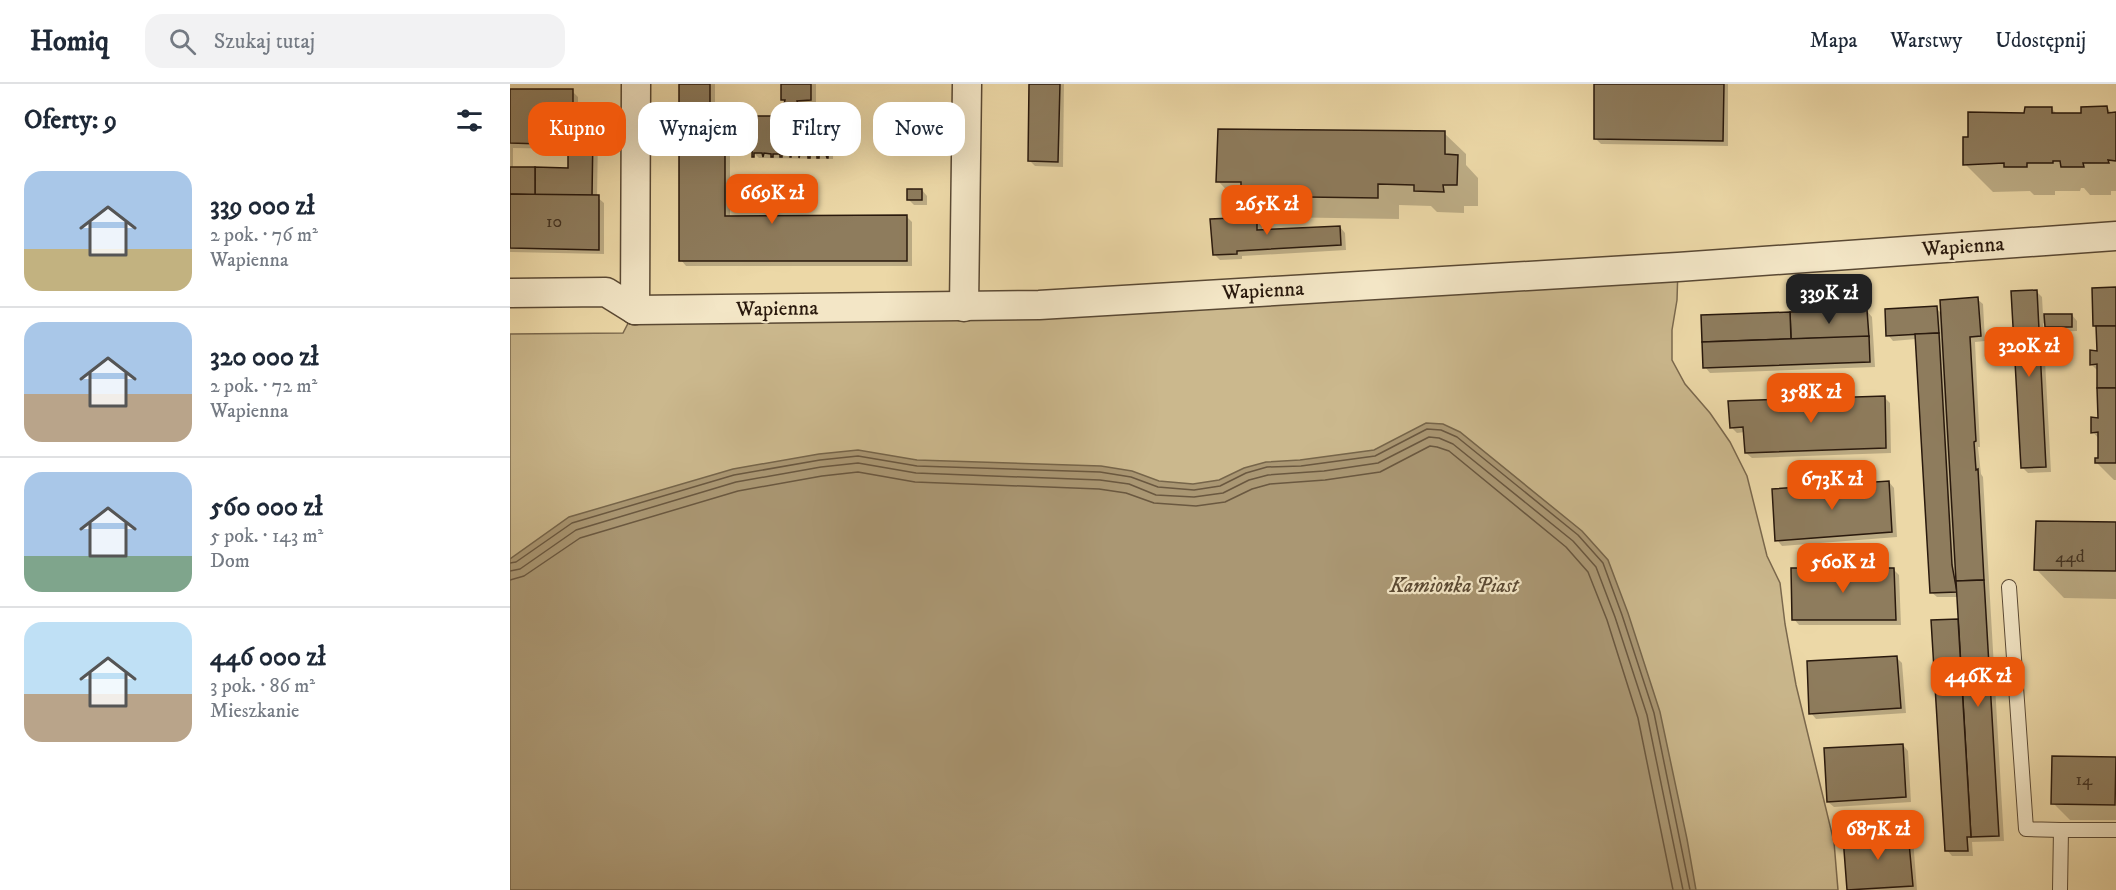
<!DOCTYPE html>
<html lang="pl">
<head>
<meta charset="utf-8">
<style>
	:root { --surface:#fff; --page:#f2f2f3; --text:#1f2937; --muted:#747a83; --line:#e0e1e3; --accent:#ea580c }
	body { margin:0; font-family:"IM FELL DW Pica",serif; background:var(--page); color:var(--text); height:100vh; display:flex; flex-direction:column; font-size:22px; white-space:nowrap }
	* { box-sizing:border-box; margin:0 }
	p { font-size:20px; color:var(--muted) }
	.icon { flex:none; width:33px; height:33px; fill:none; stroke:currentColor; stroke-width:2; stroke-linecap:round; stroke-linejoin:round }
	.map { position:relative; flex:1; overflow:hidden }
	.side { display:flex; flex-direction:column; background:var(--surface); width:510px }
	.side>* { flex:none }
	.hud { position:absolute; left:18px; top:18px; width:570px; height:54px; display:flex; gap:12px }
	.price { position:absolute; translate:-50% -51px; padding:0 14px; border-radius:12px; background:var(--accent); color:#fff; font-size:20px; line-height:39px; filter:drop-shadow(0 2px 3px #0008) }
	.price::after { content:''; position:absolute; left:50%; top:36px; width:18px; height:14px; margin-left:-9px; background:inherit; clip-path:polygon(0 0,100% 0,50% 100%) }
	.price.current { background:#222; color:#fff }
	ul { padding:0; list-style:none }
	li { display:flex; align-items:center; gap:18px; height:150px; padding:0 24px }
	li+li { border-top:2px solid var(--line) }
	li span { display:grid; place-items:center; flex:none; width:168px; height:120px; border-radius:18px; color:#555 }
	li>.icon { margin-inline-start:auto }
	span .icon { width:72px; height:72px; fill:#fffc; stroke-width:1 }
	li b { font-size:26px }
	h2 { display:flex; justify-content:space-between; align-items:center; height:72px; padding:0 24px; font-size:26px }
	.tag { padding:0 21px; border-radius:18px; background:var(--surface); box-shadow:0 6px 24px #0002; font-size:21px; line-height:54px }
	.tag.current { background:var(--accent); color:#fff }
	header { display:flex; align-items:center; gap:36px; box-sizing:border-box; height:84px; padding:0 30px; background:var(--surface); border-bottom:2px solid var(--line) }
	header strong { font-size:28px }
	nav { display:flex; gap:33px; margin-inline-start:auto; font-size:21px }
	.search { width:420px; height:54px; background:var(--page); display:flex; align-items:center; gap:15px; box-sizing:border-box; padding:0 21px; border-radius:18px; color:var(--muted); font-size:22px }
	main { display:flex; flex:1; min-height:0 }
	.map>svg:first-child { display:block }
</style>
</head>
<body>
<header>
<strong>Homiq</strong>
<div class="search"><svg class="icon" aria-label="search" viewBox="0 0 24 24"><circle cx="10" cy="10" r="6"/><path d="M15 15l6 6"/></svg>Szukaj tutaj</div>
<nav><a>Mapa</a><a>Warstwy</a><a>Udostępnij</a></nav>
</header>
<main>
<section class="side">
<h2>Oferty: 9<svg class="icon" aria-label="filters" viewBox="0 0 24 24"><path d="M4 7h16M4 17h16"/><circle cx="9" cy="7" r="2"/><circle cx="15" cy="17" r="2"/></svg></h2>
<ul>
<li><span style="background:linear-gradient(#a9c7e8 65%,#c2b280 0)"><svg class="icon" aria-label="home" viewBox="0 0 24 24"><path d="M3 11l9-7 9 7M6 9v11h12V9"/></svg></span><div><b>339 000 zł</b><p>2 pok. · 76 m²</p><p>Wapienna</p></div></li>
<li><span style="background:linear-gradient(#a9c7e8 60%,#b9a48a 0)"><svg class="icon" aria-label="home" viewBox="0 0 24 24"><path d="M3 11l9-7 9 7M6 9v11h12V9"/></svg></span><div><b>320 000 zł</b><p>2 pok. · 72 m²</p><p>Wapienna</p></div></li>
<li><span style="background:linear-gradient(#a9c7e8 70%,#7fa58c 0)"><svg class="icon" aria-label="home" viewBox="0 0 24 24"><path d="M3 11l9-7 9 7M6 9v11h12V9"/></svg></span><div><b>560 000 zł</b><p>5 pok. · 143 m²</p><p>Dom</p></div></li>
<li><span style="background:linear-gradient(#bfe0f5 60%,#b9a48a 0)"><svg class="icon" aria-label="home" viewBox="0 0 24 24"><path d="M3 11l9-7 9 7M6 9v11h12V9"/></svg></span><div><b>446 000 zł</b><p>3 pok. · 86 m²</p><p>Mieszkanie</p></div></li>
</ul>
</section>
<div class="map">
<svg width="1606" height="806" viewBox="0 0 1606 806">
	<rect width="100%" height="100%" fill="#ecd8a7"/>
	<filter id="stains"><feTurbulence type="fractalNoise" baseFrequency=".00333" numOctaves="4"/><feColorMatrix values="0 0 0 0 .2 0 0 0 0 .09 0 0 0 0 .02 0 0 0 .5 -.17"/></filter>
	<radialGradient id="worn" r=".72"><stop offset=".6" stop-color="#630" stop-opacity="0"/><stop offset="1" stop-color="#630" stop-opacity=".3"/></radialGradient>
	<polygon fill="#cbb88d" stroke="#7a684d" stroke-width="1.5" points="1168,183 1167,216 1162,246 1162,276 1175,300 1200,329 1220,358 1237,392 1257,472 1270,499 1275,540 1286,601 1324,758 1328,806 0,806 0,250 113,249 125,226"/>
	<polygon fill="#aa9773" stroke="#76654a" stroke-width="1.5" points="916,339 933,340 950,348 1072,447 1098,476 1118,529 1150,628 1177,755 1186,806 0,806 0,475 59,433 223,385 309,370 348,366 407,376 591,382 622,387 649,397 683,400 709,396 734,384 756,378 790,376 864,366"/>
	<g fill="#0003" fill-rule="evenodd">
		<polygon points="171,0 205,0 205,28 176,28 171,23"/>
		<polygon points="273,0 306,0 306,21 291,21 295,34 318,34 324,40 323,75 249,74 244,69 272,33 276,19 273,16"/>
		<polygon points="521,0 554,0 553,83 525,82 520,77"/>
		<polygon points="1086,0 1218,0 1218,62 1091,60 1085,54"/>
		<path d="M0 7H62L68 13V22H73L79 28 88 55 87 113 94 119V170L0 168ZM3 64 60 65 59 85 3 84Z"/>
		<polygon points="1541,24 1547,30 1573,30 1597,24 1603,30 1606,30 1606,107 1601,107 1601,111 1580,111 1574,104 1571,104 1570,107 1545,107 1545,111 1524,111 1520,107 1483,108 1455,80 1516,31"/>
		<polygon points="934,49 956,70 956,81 968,94 968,122 954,122 954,129 927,128 921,122 889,121 889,135 754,133 740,119 729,119 708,97"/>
		<polygon points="214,65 220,71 220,133 397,133 402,138 402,182 176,182 171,176"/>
		<polygon points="412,106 417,112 417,121 404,121 398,115"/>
		<polygon points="746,134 752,140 752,147 830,143 835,149 836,166 732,172 732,175 710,176 704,170"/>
		<polygon points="1606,205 1606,396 1604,396 1587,379 1590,375 1589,355 1583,348 1589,336 1588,287 1581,280 1588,268 1588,245 1584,242"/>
		<polygon points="1527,208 1532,213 1533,231 1562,231 1567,237 1567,247 1542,248 1533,239 1541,388 1518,389 1512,383"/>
		<polygon points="1467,215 1473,220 1475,257 1465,258 1470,363 1468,363 1471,390 1473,393 1494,757 1462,758 1463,772 1442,772 1437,766 1423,538 1450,536 1448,513 1427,513 1421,508 1406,255 1383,257 1378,251 1426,224 1432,230"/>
		<polygon points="1357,227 1362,233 1365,283 1200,289 1195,283"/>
		<polygon points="1374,313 1380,319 1381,369 1242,374 1236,369 1235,348 1227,349 1221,343"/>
		<polygon points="1379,398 1384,404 1387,453 1272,462 1267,456"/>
		<polygon points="1606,440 1606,515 1554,514 1526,485"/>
		<polygon points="1383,485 1389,491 1391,541 1289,541 1284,535"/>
		<polygon points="1387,574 1392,579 1396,629 1306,635 1301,629"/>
		<polygon points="1393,661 1398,667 1401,718 1324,723 1318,718"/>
		<polygon points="1544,674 1606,675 1606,736 1560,736 1543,719"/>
		<polygon points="1398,750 1403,755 1407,806 1339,806 1335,754"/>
	</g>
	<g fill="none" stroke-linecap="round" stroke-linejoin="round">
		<g stroke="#6a5840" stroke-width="1.5">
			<polyline points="0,479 6,478 62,439 224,391 310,376 348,372 407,382 590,388 621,393 648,403 684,406 710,402 736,389 757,383 791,382 865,372 917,345 931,346 947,353 1068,451 1093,479 1112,531 1144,629 1180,806"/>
			<polyline points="0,487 10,485 66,446 226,398 311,383 348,379 406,389 590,396 619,400 646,411 684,413 713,409 739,396 758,391 814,387 868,379 919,353 929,354 943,360 1063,457 1086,483 1105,533 1137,631 1173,806"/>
			<polyline points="0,496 14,492 70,454 228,407 312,392 348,388 405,398 589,405 616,409 644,419 686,422 715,418 742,405 760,400 815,396 870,388 920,362 927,363 939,367 1056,463 1078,488 1097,536 1128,634 1163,806"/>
		</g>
	</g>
	<g fill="#8e7c5d" stroke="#29190d" stroke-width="1.5">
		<polygon points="169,0 200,0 200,23 169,24"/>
		<polygon points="271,0 301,0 301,16 287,17 291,32 319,33 318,74 317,74 316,71 309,71 309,74 307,74 307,70 300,70 300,74 298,74 298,70 290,70 289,74 289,70 281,70 281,73 280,73 280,70 272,70 272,73 270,73 270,70 263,70 263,73 261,73 261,70 254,69 253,73 252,69 244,69 244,73 242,73 243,32 271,32 275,16 271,16"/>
		<polygon points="519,0 550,0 548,78 518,77"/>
		<polygon points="1084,0 1214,0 1213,57 1084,55"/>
		<polygon points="0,5 63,5 63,61 0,59"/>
		<polygon points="63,21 74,21 83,48 82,112 25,111 25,83 58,84 58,61 63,61"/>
		<polygon points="1597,22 1598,29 1606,28 1606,77 1598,76 1599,79 1573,79 1574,83 1551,83 1550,77 1543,77 1543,79 1517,79 1517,83 1494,83 1494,79 1453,81 1453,53 1458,53 1458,28 1514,29 1515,23 1542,23 1542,29 1571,29 1571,23"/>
		<polygon points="708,45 935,47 935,70 948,71 947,101 933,101 934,108 904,107 904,101 868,100 868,114 731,112 731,98 706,98"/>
		<polygon points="169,64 215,64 215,132 397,131 397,177 169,177"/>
		<polygon points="0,83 25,83 25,111 0,110"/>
		<rect x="397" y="105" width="15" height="11"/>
		<polygon points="0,110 89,111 89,166 0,164"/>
		<polygon points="747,133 747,146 830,142 831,161 727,167 727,170 703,171 700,135"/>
		<polygon points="1606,203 1606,242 1583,242 1582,204"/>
		<polygon points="1527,206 1536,383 1511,384 1501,207"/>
		<polygon points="1468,213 1471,252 1460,253 1466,357 1464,358 1466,386 1468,385 1474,496 1446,497 1430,216"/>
		<polygon points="1427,222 1429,249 1376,252 1375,225"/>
		<polygon points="1357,226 1359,253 1281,255 1280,228"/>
		<polygon points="1280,228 1281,255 1192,258 1191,231"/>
		<polygon points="1534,230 1562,230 1562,243 1535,243"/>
		<polygon points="1586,242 1606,242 1606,304 1587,304 1587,280 1580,281 1580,266 1587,267"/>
		<polygon points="1429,249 1442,481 1447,508 1420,509 1405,250"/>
		<polygon points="1359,252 1360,278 1193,284 1192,258"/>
		<polygon points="1587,304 1606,304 1606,379 1585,379 1585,374 1588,374 1588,348 1581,349 1581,333 1588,334"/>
		<polygon points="1375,312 1376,364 1235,369 1233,343 1220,344 1218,317"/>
		<polygon points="1379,397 1382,448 1265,457 1262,405"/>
		<polygon points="1526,437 1606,438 1606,487 1524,486"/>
		<polygon points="1281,484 1384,484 1386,536 1282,536"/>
		<polygon points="1474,496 1489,752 1461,753 1446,497"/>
		<polygon points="1448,535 1461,753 1457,753 1458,767 1435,767 1421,536"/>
		<polygon points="1387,572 1391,624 1299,630 1297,577"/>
		<polygon points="1393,660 1396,713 1317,718 1314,664"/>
		<polygon points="1542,672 1606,673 1605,721 1541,720"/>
		<polygon points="1398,748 1403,802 1337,806 1333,753"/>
	</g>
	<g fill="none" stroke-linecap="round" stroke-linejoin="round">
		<g stroke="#5a4934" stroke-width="16">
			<g id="lane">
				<polyline points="1499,503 1516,745 1551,746"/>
				<polyline points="1550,806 1551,746 1606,746"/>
			</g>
		</g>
		<g stroke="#5a4934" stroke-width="31">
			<g id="street">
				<polyline points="0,209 96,208 125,226"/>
				<polyline points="454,223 457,0"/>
				<polyline points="125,226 529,221 1168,183 1606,152"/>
				<polyline points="125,226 126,0"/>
			</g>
		</g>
		<use href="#lane" stroke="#f3e6c6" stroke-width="14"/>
		<use href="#street" stroke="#f3e6c6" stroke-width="28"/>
	</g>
	<g text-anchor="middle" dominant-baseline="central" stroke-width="4.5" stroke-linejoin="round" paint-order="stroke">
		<g font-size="18" fill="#423221">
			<text x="44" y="138">10</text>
			<text x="1560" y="473">44d</text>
			<text x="1574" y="696">14</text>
		</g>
		<g font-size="21" fill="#29190d" stroke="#f3e6c6">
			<text transform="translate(1453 163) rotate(-4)">Wapienna</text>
			<text transform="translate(753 207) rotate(-3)">Wapienna</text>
			<text transform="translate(267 225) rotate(-1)">Wapienna</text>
		</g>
		<g font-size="21" font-style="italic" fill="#5a4933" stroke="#f3e6c6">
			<text x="944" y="502">Kamionka Piast</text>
		</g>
	</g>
	<rect width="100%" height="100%" filter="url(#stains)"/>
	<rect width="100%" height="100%" fill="url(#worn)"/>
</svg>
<b class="price" style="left:262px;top:141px">669K zł</b>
<b class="price" style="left:757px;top:152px">265K zł</b>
<b class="price current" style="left:1319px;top:241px">339K zł</b>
<b class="price" style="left:1519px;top:294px">320K zł</b>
<b class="price" style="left:1301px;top:340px">358K zł</b>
<b class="price" style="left:1322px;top:427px">673K zł</b>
<b class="price" style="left:1333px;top:510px">560K zł</b>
<b class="price" style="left:1468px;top:624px">446K zł</b>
<b class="price" style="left:1368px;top:777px">687K zł</b>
<div class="hud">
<a class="tag current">Kupno</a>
<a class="tag">Wynajem</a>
<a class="tag">Filtry</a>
<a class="tag">Nowe</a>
</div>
</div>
</main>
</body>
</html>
